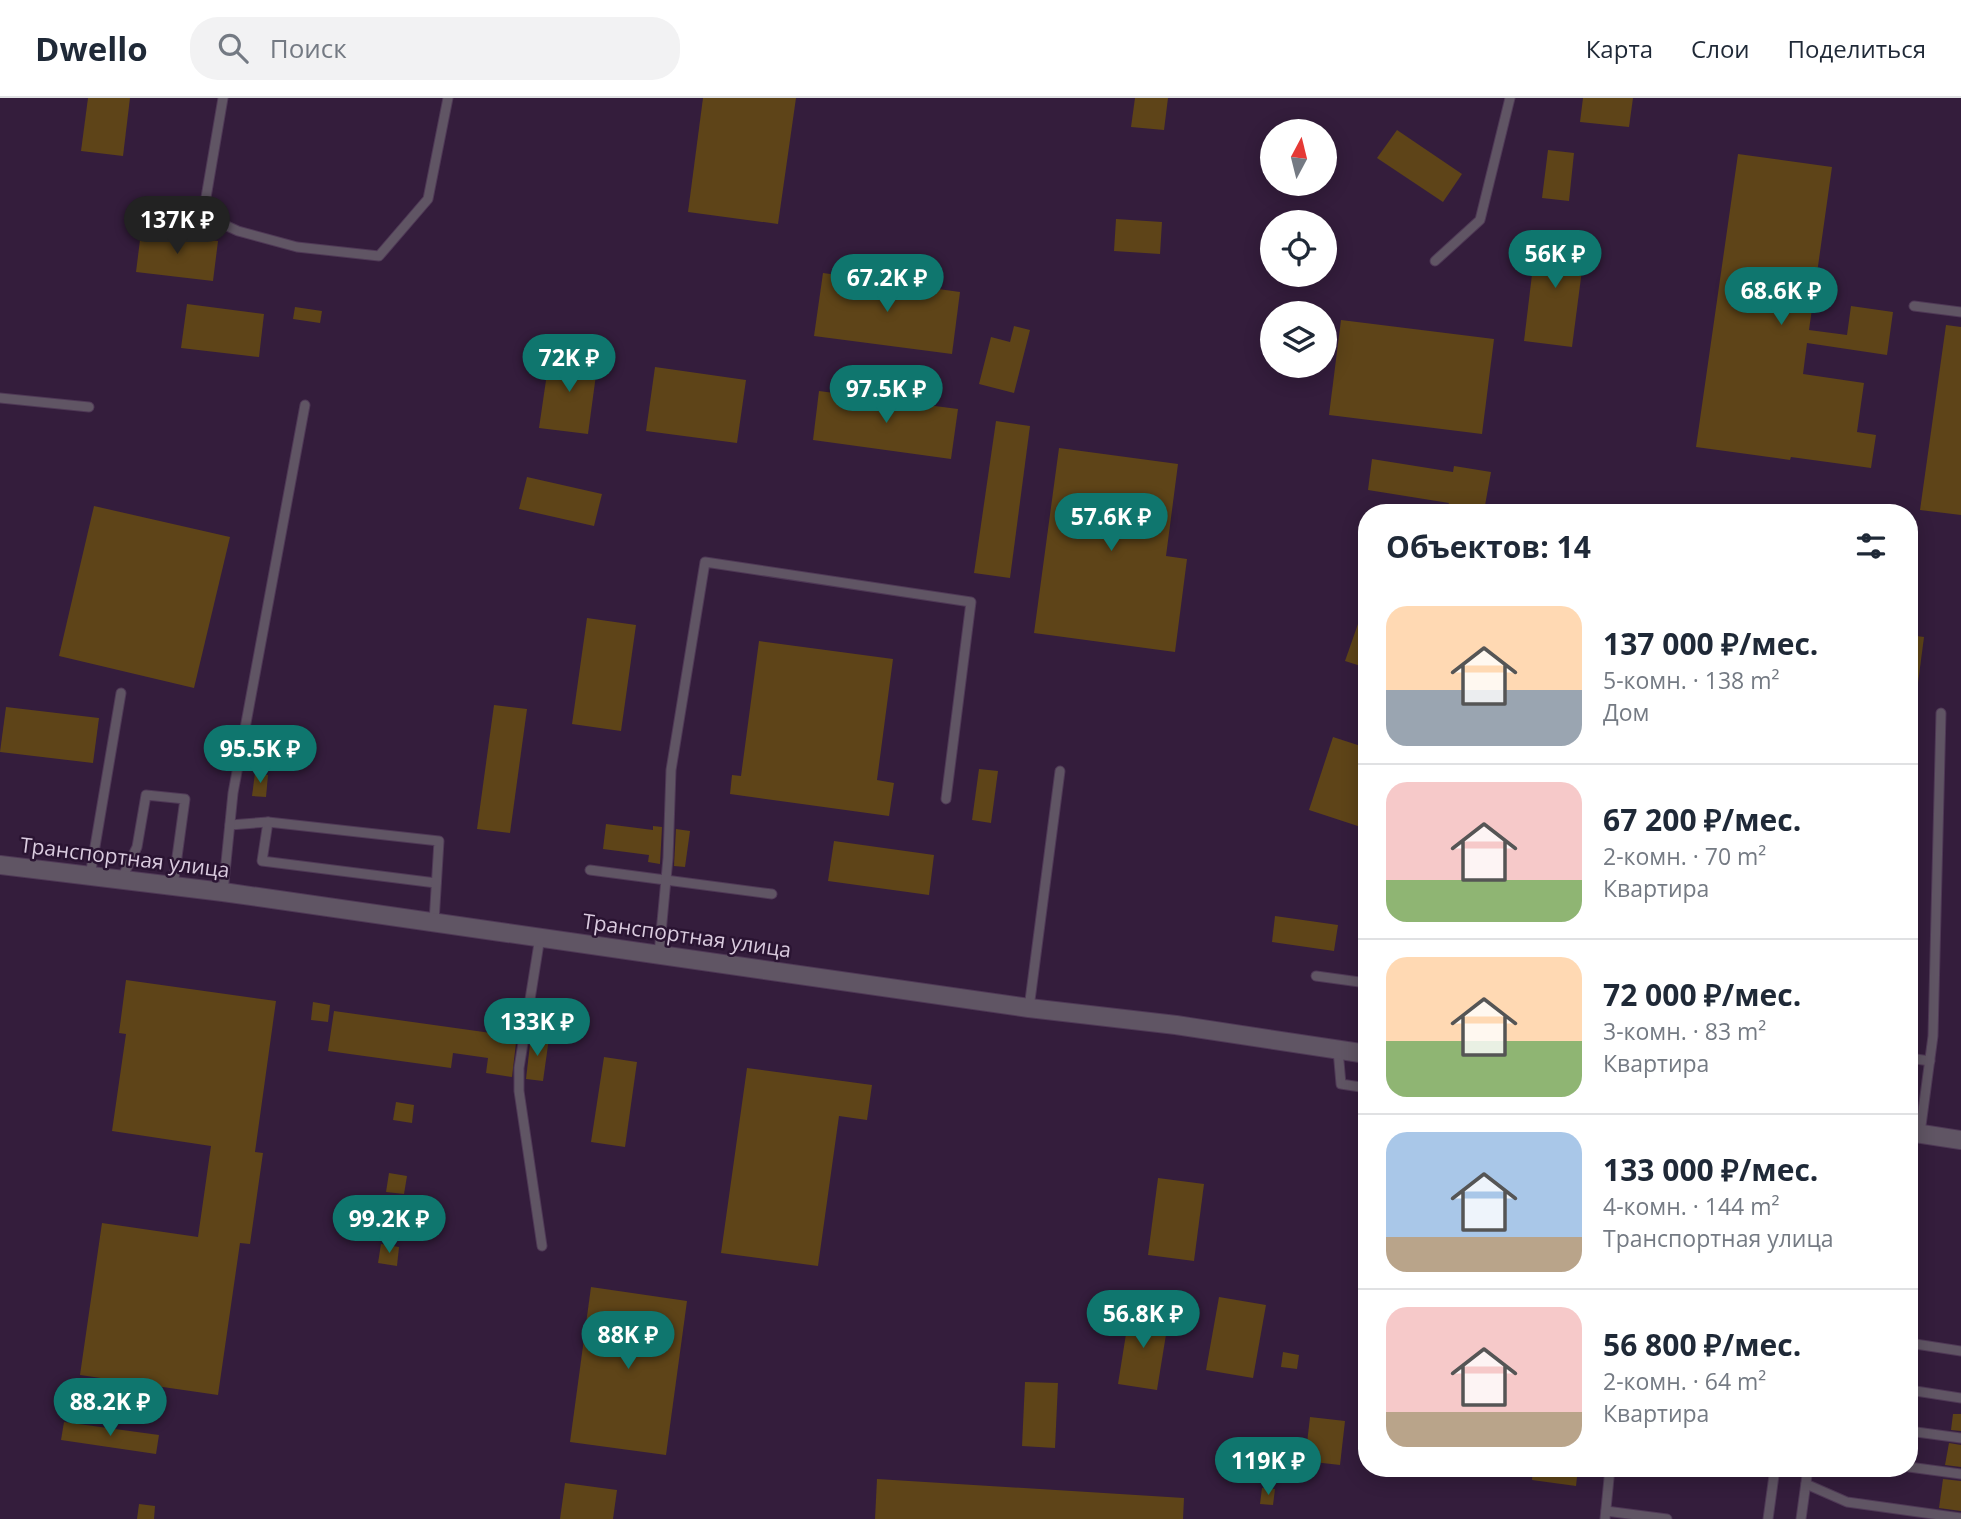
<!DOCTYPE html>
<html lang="ru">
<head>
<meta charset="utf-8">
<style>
	:root { --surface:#fff; --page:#f2f2f3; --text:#1f2937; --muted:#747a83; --line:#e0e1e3; --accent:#0f766e }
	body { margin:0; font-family:"Open Sans",sans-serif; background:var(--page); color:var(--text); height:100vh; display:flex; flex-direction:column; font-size:26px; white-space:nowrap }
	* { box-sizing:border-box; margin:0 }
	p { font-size:23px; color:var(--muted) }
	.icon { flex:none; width:38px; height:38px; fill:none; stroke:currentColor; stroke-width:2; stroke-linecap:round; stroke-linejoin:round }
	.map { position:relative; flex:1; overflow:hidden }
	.panel { position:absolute; left:1358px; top:406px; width:560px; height:973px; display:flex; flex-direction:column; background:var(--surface); border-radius:28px; box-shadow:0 4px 18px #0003 }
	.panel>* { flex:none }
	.needle { width:46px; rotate:7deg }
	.tools { position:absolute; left:1260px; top:21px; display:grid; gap:14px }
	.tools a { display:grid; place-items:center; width:77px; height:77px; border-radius:50%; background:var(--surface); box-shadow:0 4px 18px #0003; font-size:35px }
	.price { position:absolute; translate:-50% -60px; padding:0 16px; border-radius:24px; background:var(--accent); color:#fff; font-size:23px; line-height:46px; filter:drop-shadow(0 2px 4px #0008) }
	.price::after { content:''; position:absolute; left:50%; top:42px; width:21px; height:16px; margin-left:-10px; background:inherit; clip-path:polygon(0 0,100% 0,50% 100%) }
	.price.current { background:#222; color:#fff }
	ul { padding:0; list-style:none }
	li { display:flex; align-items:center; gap:21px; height:175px; padding:0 28px }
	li+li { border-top:2px solid var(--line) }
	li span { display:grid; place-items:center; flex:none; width:196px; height:140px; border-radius:21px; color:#555 }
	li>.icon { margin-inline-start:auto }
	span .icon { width:84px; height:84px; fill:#fffc; stroke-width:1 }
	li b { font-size:30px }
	h2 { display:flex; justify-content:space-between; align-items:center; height:84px; padding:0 28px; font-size:30px }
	header { display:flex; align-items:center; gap:42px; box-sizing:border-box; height:98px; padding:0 35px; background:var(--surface); border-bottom:2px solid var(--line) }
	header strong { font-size:33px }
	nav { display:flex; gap:38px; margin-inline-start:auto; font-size:24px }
	.search { width:490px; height:63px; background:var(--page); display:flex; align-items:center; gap:18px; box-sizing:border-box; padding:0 24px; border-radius:28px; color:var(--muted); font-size:26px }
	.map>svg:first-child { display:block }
</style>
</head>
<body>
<header>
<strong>Dwello</strong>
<div class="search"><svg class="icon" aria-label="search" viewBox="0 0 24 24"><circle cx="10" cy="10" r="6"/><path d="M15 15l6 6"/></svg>Поиск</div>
<nav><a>Карта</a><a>Слои</a><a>Поделиться</a></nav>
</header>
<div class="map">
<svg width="1961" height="1421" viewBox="0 0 1961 1421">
	<rect width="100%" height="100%" fill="#341d3c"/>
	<g fill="#5e4418">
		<polygon points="88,0 130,0 123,58 81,53"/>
		<polygon points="703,0 796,0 778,126 688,114"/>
		<polygon points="1135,0 1168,0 1164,32 1131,29"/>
		<polygon points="1583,0 1633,0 1629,29 1580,24"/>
		<polygon points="1397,32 1462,76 1443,104 1377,60"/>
		<polygon points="1548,52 1574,55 1569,103 1542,100"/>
		<polygon points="1738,56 1832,69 1809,232 1847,237 1851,208 1893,214 1887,257 1807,245 1803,276 1864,285 1857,334 1876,337 1871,370 1791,359 1790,362 1696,349"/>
		<polygon points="1116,121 1162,124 1160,156 1114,153"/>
		<polygon points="141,134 218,143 213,183 136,174"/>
		<polygon points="1537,135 1586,141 1572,249 1524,243"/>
		<polygon points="823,175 960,194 952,256 814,238"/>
		<polygon points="187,206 264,216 259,259 181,250"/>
		<polygon points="295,209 322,213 320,225 293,221"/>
		<polygon points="1341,222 1494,241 1482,336 1329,317"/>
		<polygon points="1946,227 1961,229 1961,417 1920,412"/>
		<polygon points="1014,228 1030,232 1014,295 979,286 991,239 1010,244"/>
		<polygon points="550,255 598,262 588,336 539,330"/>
		<polygon points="655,269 746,282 737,345 646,333"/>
		<polygon points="819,293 958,311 951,361 813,342"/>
		<polygon points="996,323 1030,328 1010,480 974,475"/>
		<polygon points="1059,350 1178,366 1166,458 1187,461 1175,554 1034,535"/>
		<polygon points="1372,361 1453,374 1454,368 1491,374 1484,413 1448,407 1449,405 1368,392"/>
		<polygon points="527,379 602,396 594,428 519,411"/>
		<polygon points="94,408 230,439 194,590 59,558"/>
		<polygon points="1365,506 1367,506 1367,570 1345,563"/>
		<polygon points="587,520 636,527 621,633 572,626"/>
		<polygon points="1909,537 1924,539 1918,585 1909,585"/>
		<polygon points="759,543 893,561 877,682 894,685 889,718 730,696 732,677 741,678"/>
		<polygon points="494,607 527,611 510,735 477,731"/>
		<polygon points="6,609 99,620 93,665 0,654"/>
		<polygon points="1333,639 1367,650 1367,731 1309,712"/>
		<polygon points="979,671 998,673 991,725 972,722"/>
		<polygon points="255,675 268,677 266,699 252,698"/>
		<polygon points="606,726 653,732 653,728 662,729 660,766 648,764 649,757 603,751"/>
		<polygon points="676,731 690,733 685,769 674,768"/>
		<polygon points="834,743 934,757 929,797 828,783"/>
		<polygon points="1275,818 1338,827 1334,853 1272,844"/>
		<polygon points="126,882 276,903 255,1054 263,1055 250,1146 240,1145 218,1297 80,1277 102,1125 198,1139 211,1048 112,1033 126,936 119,935"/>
		<polygon points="313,904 330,907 328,924 311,922"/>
		<polygon points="334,913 491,935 492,932 517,936 512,979 486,975 488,960 453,955 451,970 328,953"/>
		<polygon points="531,938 549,940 543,983 526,981"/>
		<polygon points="604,959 637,964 625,1049 591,1044"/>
		<polygon points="747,970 872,987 867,1022 839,1018 818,1168 721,1155"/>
		<polygon points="396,1004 414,1007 412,1025 393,1022"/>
		<polygon points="389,1075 407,1078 404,1096 386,1094"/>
		<polygon points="1158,1080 1204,1086 1194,1163 1148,1157"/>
		<polygon points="381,1146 399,1149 397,1168 378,1165"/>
		<polygon points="591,1189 687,1203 666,1357 570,1344"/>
		<polygon points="1219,1199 1266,1207 1253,1280 1206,1272"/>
		<polygon points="1130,1211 1169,1218 1157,1292 1118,1286"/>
		<polygon points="1283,1254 1299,1257 1297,1271 1281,1269"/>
		<polygon points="1025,1284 1058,1285 1055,1350 1022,1348"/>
		<polygon points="1953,1316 1961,1316 1961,1333 1951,1332"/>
		<polygon points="1310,1319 1345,1323 1340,1367 1305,1363"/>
		<polygon points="64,1324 159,1337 156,1356 61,1342"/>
		<polygon points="1949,1345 1961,1347 1961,1369 1945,1367"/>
		<polygon points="1533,1370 1578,1370 1576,1388 1532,1382"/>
		<polygon points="877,1381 1184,1400 1183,1421 875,1421"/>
		<polygon points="1943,1381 1961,1383 1961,1413 1939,1410"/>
		<polygon points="565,1385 617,1392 613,1421 560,1421"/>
		<polygon points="1262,1390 1275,1391 1273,1407 1260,1406"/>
		<polygon points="139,1406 155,1408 154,1421 137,1421"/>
	</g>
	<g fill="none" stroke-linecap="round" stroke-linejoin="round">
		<g stroke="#4f3956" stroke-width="11">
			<g id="service">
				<polyline points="223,0 203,117 238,133 297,149 379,158 428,101 448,0"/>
				<polyline points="1435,163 1480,122 1510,0"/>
				<polyline points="1914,208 1961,214"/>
				<polyline points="0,300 89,309"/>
				<polyline points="268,724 262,763 436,785"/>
				<polyline points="230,727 268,724 439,743 434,824"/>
				<polyline points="590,772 772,796"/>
				<polyline points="90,778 121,595"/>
				<polyline points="121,782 137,749 146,697 185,701 173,788"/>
				<polyline points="223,794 233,695 305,307"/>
				<polyline points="540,839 519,970 519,993 542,1148"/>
				<polyline points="659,856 668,760 671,672 705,464 971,504 946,701"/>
				<polyline points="1316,878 1367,885"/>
				<polyline points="1029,910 1060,673"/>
				<polyline points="1338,952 1341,986 1367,990"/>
				<polyline points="1909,960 1930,963"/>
				<polyline points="1920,1035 1933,938 1941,615"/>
				<polyline points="1909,1245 1961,1253"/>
				<polyline points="1909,1292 1961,1300"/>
				<polyline points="1909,1333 1961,1340"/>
				<polyline points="1909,1369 1961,1376"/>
				<polyline points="1806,1386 1847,1404 1961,1420"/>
				<polyline points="1606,1413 1667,1421"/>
				<polyline points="1605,1421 1610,1370"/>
				<polyline points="1768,1421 1775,1370"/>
				<polyline points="1801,1421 1808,1370"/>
			</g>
		</g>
		<g stroke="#4f3956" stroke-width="20">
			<g id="minor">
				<polyline points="0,767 223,794 1029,910 1176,927 1367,956"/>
				<polyline points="1909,1034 1961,1042"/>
			</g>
		</g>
		<use href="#service" stroke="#605564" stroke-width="9"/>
		<use href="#minor" stroke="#605564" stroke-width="18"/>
	</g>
	<g text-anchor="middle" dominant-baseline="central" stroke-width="5" stroke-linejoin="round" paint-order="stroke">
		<g font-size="21" fill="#dacbdf" stroke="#2a1432">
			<text transform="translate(125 759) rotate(7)">Транспортная улица</text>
			<text transform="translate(687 837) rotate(8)">Транспортная улица</text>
		</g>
	</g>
</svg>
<div class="tools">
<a><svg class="needle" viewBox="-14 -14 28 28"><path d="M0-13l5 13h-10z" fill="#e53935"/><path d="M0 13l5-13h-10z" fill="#747a83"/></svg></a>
<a><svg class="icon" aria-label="locate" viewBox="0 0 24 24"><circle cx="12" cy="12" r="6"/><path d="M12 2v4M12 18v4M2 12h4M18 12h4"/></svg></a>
<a><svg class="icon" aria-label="layers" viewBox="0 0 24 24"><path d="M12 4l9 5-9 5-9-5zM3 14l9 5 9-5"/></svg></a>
</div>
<b class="price current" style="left:177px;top:158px">137K ₽</b>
<b class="price" style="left:1555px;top:192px">56K ₽</b>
<b class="price" style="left:887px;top:216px">67.2K ₽</b>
<b class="price" style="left:1781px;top:229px">68.6K ₽</b>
<b class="price" style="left:569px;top:296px">72K ₽</b>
<b class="price" style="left:886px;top:327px">97.5K ₽</b>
<b class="price" style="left:1111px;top:455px">57.6K ₽</b>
<b class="price" style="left:260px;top:687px">95.5K ₽</b>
<b class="price" style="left:537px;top:960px">133K ₽</b>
<b class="price" style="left:389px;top:1157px">99.2K ₽</b>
<b class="price" style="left:1143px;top:1252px">56.8K ₽</b>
<b class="price" style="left:628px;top:1273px">88K ₽</b>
<b class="price" style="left:110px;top:1340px">88.2K ₽</b>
<b class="price" style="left:1268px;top:1399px">119K ₽</b>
<section class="panel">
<h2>Объектов: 14<svg class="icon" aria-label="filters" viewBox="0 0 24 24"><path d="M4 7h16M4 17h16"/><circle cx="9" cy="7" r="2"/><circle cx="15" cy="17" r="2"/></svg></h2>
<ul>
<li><span style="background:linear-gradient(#ffd9b3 60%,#9aa5b1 0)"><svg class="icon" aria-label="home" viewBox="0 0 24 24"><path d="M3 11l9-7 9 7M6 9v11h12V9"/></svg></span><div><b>137 000 ₽/мес.</b><p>5-комн. · 138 m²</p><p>Дом</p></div></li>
<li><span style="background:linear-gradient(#f6c9c9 70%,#8fb573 0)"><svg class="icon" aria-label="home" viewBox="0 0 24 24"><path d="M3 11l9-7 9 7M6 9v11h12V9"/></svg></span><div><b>67 200 ₽/мес.</b><p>2-комн. · 70 m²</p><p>Квартира</p></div></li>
<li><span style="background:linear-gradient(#ffd9b3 60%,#8fb573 0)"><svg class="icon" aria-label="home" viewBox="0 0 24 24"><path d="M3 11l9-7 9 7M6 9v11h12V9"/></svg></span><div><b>72 000 ₽/мес.</b><p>3-комн. · 83 m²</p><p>Квартира</p></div></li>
<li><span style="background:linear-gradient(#a9c7e8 75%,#b9a48a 0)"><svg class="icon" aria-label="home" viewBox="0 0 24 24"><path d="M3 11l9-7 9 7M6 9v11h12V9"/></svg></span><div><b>133 000 ₽/мес.</b><p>4-комн. · 144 m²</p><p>Транспортная улица</p></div></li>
<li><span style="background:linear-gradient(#f6c9c9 75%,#b9a48a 0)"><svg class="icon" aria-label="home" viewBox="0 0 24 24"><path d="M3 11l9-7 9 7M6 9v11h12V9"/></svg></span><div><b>56 800 ₽/мес.</b><p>2-комн. · 64 m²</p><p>Квартира</p></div></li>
</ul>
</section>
</div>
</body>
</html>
